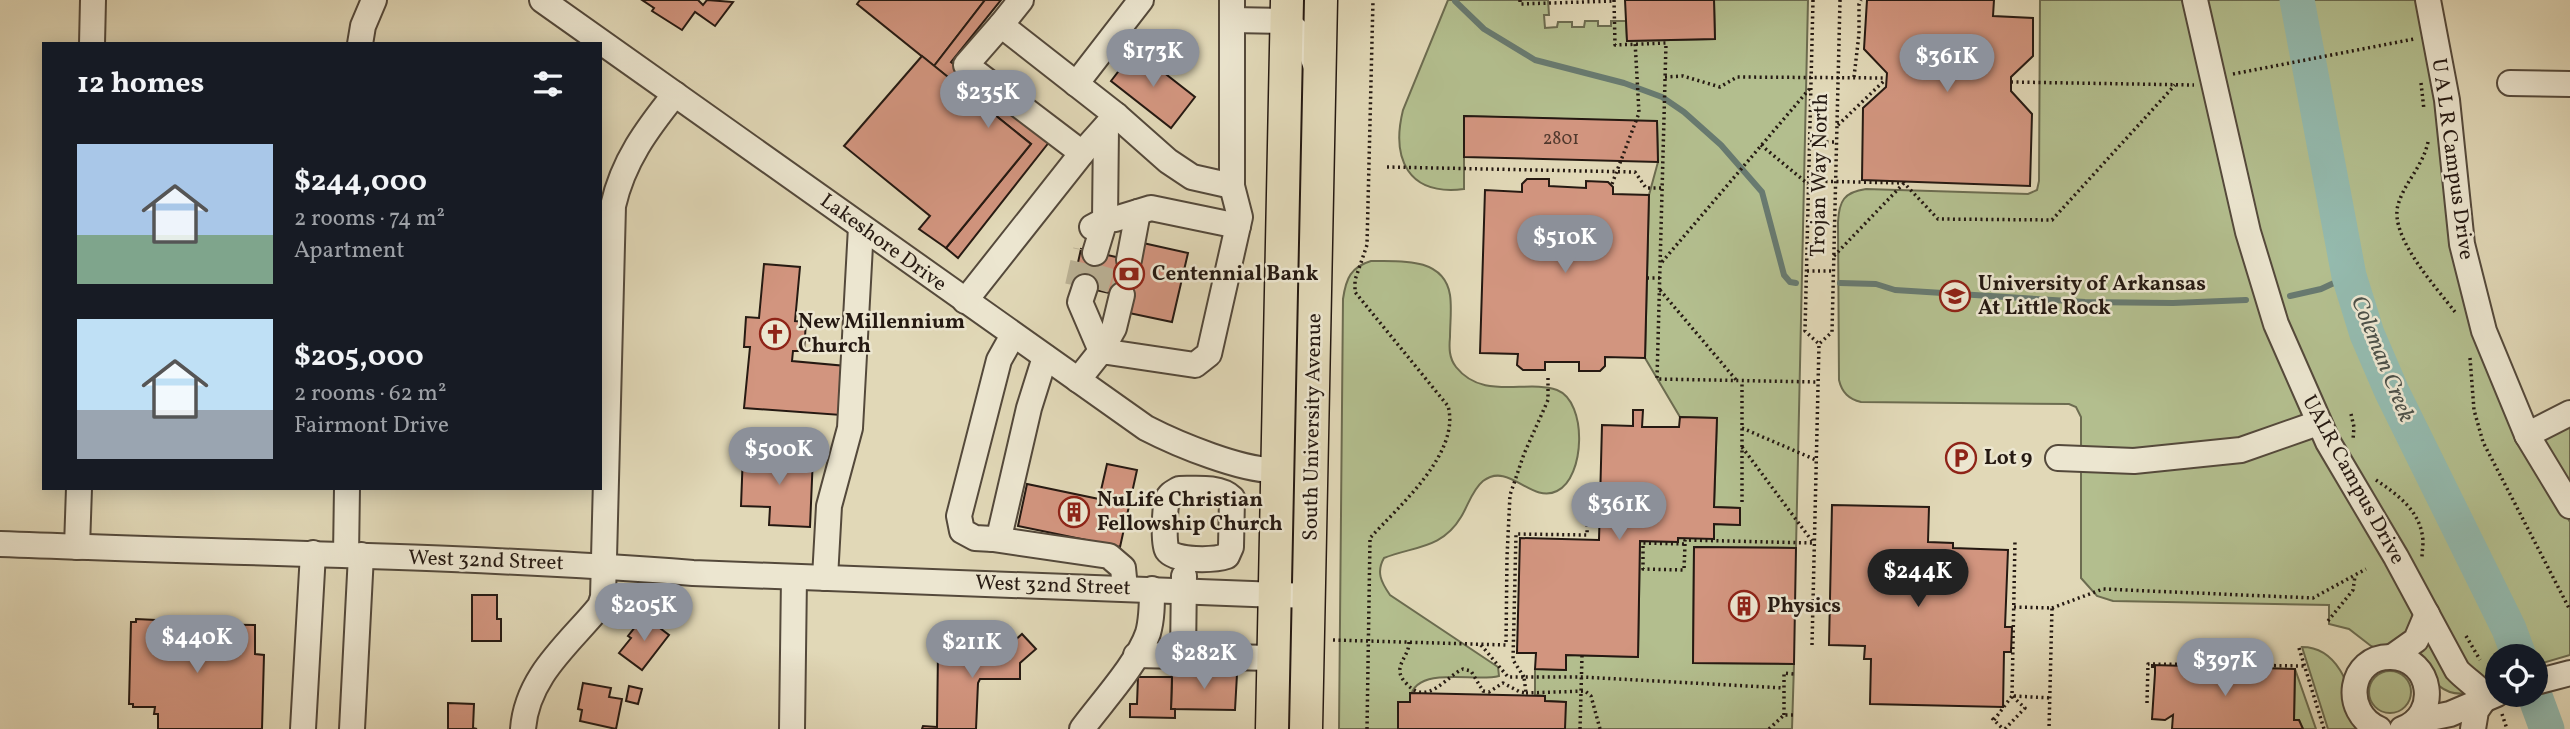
<!DOCTYPE html>
<html lang="en">
<head>
<meta charset="utf-8">
<style>
	:root { --surface:#171b24; --page:#242831; --text:#f1f3f6; --muted:#9ea1a6; --accent:#8c9099 }
	body { margin:0; font-family:Vollkorn,serif; background:var(--page); color:var(--text); height:100vh; display:flex; flex-direction:column; font-size:26px; white-space:nowrap }
	* { box-sizing:border-box; margin:0 }
	p { font-size:23px; color:var(--muted) }
	.icon { flex:none; width:38px; height:38px; fill:none; stroke:currentColor; stroke-width:2; stroke-linecap:round; stroke-linejoin:round }
	.map { position:relative; flex:1; overflow:hidden }
	.panel { position:absolute; left:42px; top:42px; width:560px; height:448px; display:flex; flex-direction:column; background:var(--surface); border-radius:0px; box-shadow:0 4px 18px #0003 }
	.panel>* { flex:none }
	.controls { position:absolute; left:2485px; top:644px; display:grid; gap:14px }
	.controls a { display:grid; place-items:center; width:63px; height:63px; border-radius:50%; background:var(--surface); box-shadow:0 4px 18px #0003; font-size:35px }
	.price { position:absolute; translate:-50% -60px; padding:0 16px; border-radius:24px; background:var(--accent); color:#fff; font-size:23px; line-height:46px; filter:drop-shadow(0 2px 4px #0008) }
	.price::after { content:''; position:absolute; left:50%; top:42px; width:21px; height:16px; margin-left:-10px; background:inherit; clip-path:polygon(0 0,100% 0,50% 100%) }
	.price.active { background:#222; color:#fff }
	ul { padding:0; list-style:none }
	li { display:flex; align-items:center; gap:21px; height:175px; padding:0 35px }
	li span { display:grid; place-items:center; flex:none; width:196px; height:140px; border-radius:0px; color:#555 }
	li>.icon { margin-inline-start:auto }
	span .icon { width:84px; height:84px; fill:#fffc; stroke-width:1 }
	li b { font-size:30px }
	h2 { display:flex; justify-content:space-between; align-items:center; height:84px; padding:0 35px; font-size:30px }
	.map>svg:first-child { display:block }
</style>
</head>
<body>
<div class="map">
<svg width="2570" height="729" viewBox="0 0 2570 729">
	<rect width="100%" height="100%" fill="#e1d8b7"/>
	<filter id="stains"><feTurbulence type="fractalNoise" baseFrequency=".00286" numOctaves="4"/><feColorMatrix values="0 0 0 0 .2 0 0 0 0 .09 0 0 0 0 .02 0 0 0 .5 -.17"/></filter>
	<radialGradient id="worn" r=".72"><stop offset=".6" stop-color="#630" stop-opacity="0"/><stop offset="1" stop-color="#630" stop-opacity=".3"/></radialGradient>
	<g fill="#b3be8e" stroke="#6c6c50" stroke-width="2">
		<path d="M1448 0H1548L1549 15H1544L1545 28 1557 27 1558 22H1572V27H1584L1585 21H1598V26H1611V21H1626L1627 41 1715 39 1714 0H1808L1796 548 1694 547 1693 663 1794 664 1792 729H1565V702L1545 701 1544 696 1535 695V669L1566 670V655L1638 657 1640 541 1678 542V538L1714 524 1739 525 1740 508 1714 507 1717 418 1680 417 1645 358 1649 195 1658 162 1657 122 1464 116V189C1408 196 1391 159 1403 110Z"/>
		<path d="M2040 0H2420L2456 243 2559 503 2570 522V655L2536 665V656H2497V676L2484 680 2476 677 2432 606 2409 639 2379 650 2371 646 2349 629 2329 624V605L2113 601 2097 596 2081 578V417L2076 407 2069 404 1861 402C1849 399 1842 393 1839 380L1838 222C1839 201 1844 192 1866 189L2028 194 2037 190 2039 181Z"/>
		<path d="M1371 261C1400 261 1444 257 1450 295 1452 308 1450 323 1450 337 1449 348 1449 358 1456 367 1483 401 1526 379 1557 390 1588 402 1585 478 1557 491 1531 504 1509 461 1483 481 1472 490 1468 506 1461 517 1442 549 1414 546 1384 558 1376 572 1381 582 1390 595L1498 667 1499 676C1474 683 1411 663 1410 702H1398V729H1339L1343 299C1346 278 1351 267 1371 261Z"/>
		<polygon points="2570,420 2570,483 2543,440"/>
		<path d="M2427 635 2467 693C2439 698 2428 673 2413 653Z"/>
		<path d="M2302 647C2343 647 2352 698 2362 729H2328Z"/>
		<polygon points="2295,669 2316,729 2303,729 2299,720 2294,720"/>
		<circle cx="2390" cy="692" r="21"/>
	</g>
	<g fill="none" stroke-linecap="round" stroke-linejoin="round">
		<g stroke="#687a70" stroke-width="6">
			<polyline points="1455,1 1484,29 1535,60 1624,83 1662,97 1684,112 1721,145 1762,192 1784,275 1790,282 1796,283"/>
			<polyline points="1840,283 1876,284 1895,290 2085,302 2173,303 2246,300"/>
			<polyline points="2290,296 2321,289 2349,276"/>
		</g>
		<g stroke="#94baae" stroke-width="35">
			<polyline points="2297,0 2349,276 2367,334 2392,392 2509,629 2519,656"/>
			<polyline points="2536,699 2547,729"/>
		</g>
	</g>
	<g fill="#d2957f" stroke="#251912" stroke-width="2">
		<polygon points="642,0 698,0 703,5 707,0 733,2 715,26 695,12 682,30 652,11 654,8"/>
		<polygon points="860,0 985,0 934,66 857,4"/>
		<polygon points="985,0 1001,0 951,62 1050,141 958,258 946,248 1031,144 934,66"/>
		<polygon points="1625,0 1714,0 1715,39 1627,41"/>
		<polygon points="1867,0 1994,0 1993,16 2033,18 2033,56 2011,77 2011,91 2032,114 2030,186 1862,180 1863,108 1886,87 1887,73 1864,49"/>
		<polygon points="1135,50 1195,97 1171,128 1111,81"/>
		<polygon points="922,56 1031,144 946,248 919,229 930,216 844,146"/>
		<polygon points="1464,116 1657,121 1658,162 1464,157"/>
		<polygon points="1527,179 1549,179 1549,186 1586,188 1586,181 1608,182 1613,187 1613,194 1649,195 1645,358 1605,357 1605,366 1600,371 1579,371 1579,362 1545,362 1545,370 1523,370 1517,365 1518,354 1480,353 1485,190 1522,192 1522,184"/>
		<polygon points="1143,243 1188,253 1172,322 1129,313 1132,298 1073,285 1081,249 1138,262"/>
		<polygon points="764,264 800,267 795,321 806,322 804,351 793,351 792,361 846,366 841,415 744,408 750,347 744,347 746,317 759,318"/>
		<polygon points="1633,410 1643,410 1642,427 1679,427 1680,417 1717,418 1714,507 1740,508 1740,525 1714,524 1714,539 1678,538 1678,542 1640,541 1638,657 1566,655 1566,670 1535,669 1536,653 1517,653 1520,538 1599,540 1602,425 1633,426"/>
		<polygon points="743,453 813,456 810,527 769,525 770,507 741,506"/>
		<polygon points="1107,464 1137,470 1120,547 1018,526 1027,484 1099,499"/>
		<polygon points="1832,505 1929,507 1928,542 1953,543 1953,548 2008,550 2005,627 2012,627 2011,652 2004,652 2003,707 1870,704 1871,659 1864,659 1865,646 1829,645"/>
		<polygon points="1694,547 1796,548 1794,664 1693,663"/>
		<polygon points="472,595 497,595 497,619 501,619 501,641 472,641"/>
		<polygon points="644,616 669,635 642,670 619,653 631,638 628,636"/>
		<polygon points="136,619 176,621 177,624 255,625 255,654 264,655 262,729 158,729 158,714 154,714 155,707 133,707 133,704 129,704 131,622 136,622"/>
		<polygon points="1022,634 1036,649 1020,663 1020,679 980,679 978,683 976,729 922,729 923,726 937,727 938,651 941,651 940,647 958,648 958,642 969,643 968,653 1000,654"/>
		<polygon points="2152,665 2295,669 2294,720 2299,720 2303,729 2172,729 2173,715 2165,720 2152,719 2155,673 2155,667 2152,667"/>
		<polygon points="1172,673 1237,674 1235,710 1171,709"/>
		<polygon points="1138,677 1172,677 1171,709 1175,709 1175,718 1130,717 1130,704 1137,704"/>
		<polygon points="583,683 611,688 609,697 622,699 616,729 580,721 582,710 578,709"/>
		<polygon points="629,686 642,689 638,704 626,701"/>
		<polygon points="1410,693 1545,696 1545,701 1566,702 1565,729 1398,729 1398,702 1410,702"/>
		<polygon points="448,703 474,704 473,728 477,729 448,729"/>
	</g>
	<g fill="none" stroke-linecap="round" stroke-linejoin="round">
		<g stroke="#bbb296" stroke-width="24" stroke-dasharray="24 12" stroke-linecap="butt">
			<polyline points="1077,286 1085,250"/>
			<polyline points="1096,289 1106,255"/>
			<polyline points="1122,295 1129,260"/>
		</g>
		<g stroke="#54493b" stroke-width="28">
			<g id="minor">
				<path d="M542 0 1146 428C1177 444 1244 472 1278 470"/>
				<path d="M2195 0 2248 232 2276 324 2328 442 2396 557 2457 670C2466 680 2479 686 2485 698"/>
				<polyline points="2428,0 2447,100 2462,244 2484,331 2527,435 2570,506"/>
				<polyline points="1232,20 1286,21 1306,39 1316,67"/>
				<polyline points="1001,25 966,65 1082,153"/>
				<polyline points="92,44 93,0"/>
				<polyline points="360,44 363,26 374,0"/>
				<polyline points="2510,83 2570,84"/>
				<polyline points="1076,84 1141,0"/>
				<polyline points="1116,115 1168,161 1192,177 1232,186 1232,0"/>
				<polyline points="1092,227 1105,220 1106,127"/>
				<polyline points="1095,253 1105,220 1115,219 1151,208 1238,226"/>
				<polyline points="1129,260 1138,212"/>
				<polyline points="1085,287 1080,302 1101,351"/>
				<polyline points="965,301 1082,153 1116,115 1001,25 1021,0"/>
				<polyline points="1013,335 999,360 959,516 962,531 975,538 993,539 1000,533 1029,408 1045,357"/>
				<polyline points="1101,351 1114,328 1122,295"/>
				<polyline points="1078,380 1101,351 1195,365 1209,354 1240,217 1232,186"/>
				<polyline points="2527,435 2570,413"/>
				<polyline points="2058,458 2134,461 2241,450 2318,423"/>
				<path d="M1179 489C1195 489 1220 486 1232 498L1231 547 1227 556C1215 560 1175 562 1167 550 1163 545 1165 507 1167 500 1169 494 1174 492 1179 489Z"/>
				<polyline points="993,539 1109,556 1123,568 1125,588"/>
				<path d="M0 544C231 553 462 555 693 573L1308 596"/>
				<polyline points="77,547 79,488"/>
				<polyline points="346,555 347,488"/>
				<polyline points="825,578 829,506 850,428 861,227"/>
				<polyline points="1136,655 1274,658"/>
				<polyline points="1183,656 1184,576"/>
				<polyline points="2392,657 2416,640 2427,614"/>
				<polyline points="2536,682 2570,673"/>
				<polyline points="2416,721 2450,714 2497,694"/>
				<polyline points="303,729 313,553"/>
				<polyline points="352,729 361,555"/>
				<path d="M523 729C527 676 569 644 600 606L603 597 613 206C623 161 647 129 675 94"/>
				<polyline points="792,729 794,577"/>
				<path d="M1082 729C1101 703 1138 663 1148 633 1152 619 1152 604 1152 589"/>
				<path d="M2379 729C2341 712 2349 656 2391 657 2433 658 2440 716 2402 729"/>
				<polyline points="2473,729 2476,711 2485,698"/>
			</g>
		</g>
		<g stroke="#251912" stroke-width="35">
			<g id="major">
				<polyline points="1272,729 1287,0"/>
				<polyline points="1306,729 1321,0"/>
			</g>
		</g>
		<g stroke="#251912" stroke-width="3.5" stroke-dasharray="2 3.5" stroke-linecap="butt">
			<polyline points="1520,0 1520,4 1614,1"/>
			<polyline points="1614,0 1615,45 1666,43 1657,379 1818,382"/>
			<polyline points="1813,0 1805,331 1819,344"/>
			<polyline points="2233,74 2414,39"/>
			<polyline points="1665,77 1683,76 1720,87 1737,77 1886,78"/>
			<polyline points="1854,77 1859,34 1859,4 1861,0"/>
			<polyline points="2011,82 2194,85"/>
			<polyline points="2421,83 2424,110"/>
			<polyline points="1838,125 1885,80"/>
			<polyline points="1810,142 1836,142"/>
			<path d="M2428 142C2423 166 2404 183 2398 205 2389 237 2437 288 2455 312"/>
			<polyline points="1761,145 1808,184"/>
			<polyline points="1387,167 1635,172 1646,188 1662,188"/>
			<polyline points="1809,181 1904,183 1938,219 2052,220 2175,85"/>
			<polyline points="1834,256 1904,183"/>
			<polyline points="1662,262 1811,87"/>
			<polyline points="1807,271 1833,271"/>
			<polyline points="1647,278 1660,278"/>
			<polyline points="1660,290 1737,381"/>
			<polyline points="2470,358 2474,410 2483,442 2570,610"/>
			<polyline points="2351,414 2354,427 2353,440"/>
			<polyline points="1742,428 1816,460"/>
			<polyline points="1742,447 1812,541"/>
			<path d="M2376 480C2398 495 2421 511 2423 541 2423 546 2422 552 2422 558"/>
			<polyline points="1742,502 1742,381"/>
			<polyline points="1685,544 1684,570 1643,569 1643,543 1685,544 1685,540 1814,543"/>
			<polyline points="2014,607 2052,608 2049,729"/>
			<polyline points="2052,608 2103,589 2313,598 2366,569"/>
			<polyline points="2328,621 2353,590 2355,576"/>
			<polyline points="2466,636 2480,660"/>
			<polyline points="1333,640 1506,645 1507,557 1510,495 1524,454 1548,400 1548,377"/>
			<path d="M1409 642C1409 653 1402 658 1400 668 1399 674 1402 679 1406 683 1427 708 1446 676 1463 669L1471 671 1483 691 1489 692 1503 683 1520 692 1526 693 1524 677H1582L1784 688"/>
			<polyline points="1481,645 1508,677 1524,677"/>
			<polyline points="1812,645 1819,344 1832,332 1840,0"/>
			<polyline points="2299,648 2324,729"/>
			<polyline points="1524,677 1513,660 1516,534 1587,535 1588,495"/>
			<polyline points="1526,693 1585,691 1591,696 1600,729"/>
			<polyline points="2014,696 2051,698"/>
			<polyline points="2147,703 2148,664 2305,666"/>
			<polyline points="2502,714 2507,729"/>
			<polyline points="1784,715 1784,673 1794,674"/>
			<polyline points="1992,718 2003,729"/>
			<polyline points="1994,720 2012,696 2015,540"/>
			<path d="M1367 729 1370 538C1399 506 1461 453 1448 406L1355 292V280L1367 245 1373 0"/>
			<polyline points="1580,729 1582,656"/>
			<polyline points="1769,729 1784,715 1793,715"/>
			<polyline points="2005,729 2025,708 2012,696"/>
		</g>
		<use href="#minor" stroke="#ece6d0" stroke-width="24"/>
		<use href="#major" stroke="#e1d8b7" stroke-width="32"/>
		<polyline stroke="#251912" stroke-width="3.5" stroke-dasharray="2 3.5" stroke-linecap="butt" points="1612,184 1639,113 1635,41"/>
	</g>
	<defs>
		<g id="bank-ring" transform="scale(1.575)"><circle r="9.5" fill="#ece6d0" stroke="#8f2418" stroke-width="1.5"/><path d="M-6-4H6V4H-6ZM0-2.3a2.3 2.3 0 1 0 0 4.6a2.3 2.3 0 1 0 0-4.6Z" fill="#8f2418"/></g>
		<g id="university-ring" transform="scale(1.575)"><circle r="9.5" fill="#ece6d0" stroke="#8f2418" stroke-width="1.5"/><path d="M0-5L7-2L0 1L-7-2ZM-4 1L0 2.5L4 1V4Q0 6-4 4Z" fill="#8f2418"/></g>
		<g id="church-ring" transform="scale(1.575)"><circle r="9.5" fill="#ece6d0" stroke="#8f2418" stroke-width="1.5"/><path d="M-1.2-6h2.4v3.5h3.3v2.4h-3.3V6h-2.4V-.1h-3.3v-2.4h3.3Z" fill="#8f2418"/></g>
		<g id="parking-ring" transform="scale(1.575)"><circle r="9.5" fill="#ece6d0" stroke="#8f2418" stroke-width="1.5"/><path d="M-3.5-5.5H1a3.5 3.5 0 0 1 0 7H-1V5.5H-3.5ZM-1-3.4V-.6H.8a1.4 1.4 0 0 0 0-2.8Z" fill="#8f2418"/></g>
		<g id="building-ring" transform="scale(1.575)"><circle r="9.5" fill="#ece6d0" stroke="#8f2418" stroke-width="1.5"/><path d="M-4-6H4V6H1V3H-1V6H-4ZM-2.5-4.3h1.7v1.8h-1.7ZM.8-4.3h1.7v1.8H.8ZM-2.5-1h1.7V.8h-1.7ZM.8-1h1.7V.8H.8Z" fill="#8f2418"/></g>
	</defs>
	<g fill-rule="evenodd">
		<use href="#bank-ring" x="1129" y="274"/>
		<use href="#university-ring" x="1955" y="296"/>
		<use href="#church-ring" x="775" y="334"/>
		<use href="#parking-ring" x="1961" y="458"/>
		<use href="#building-ring" x="1074" y="512"/>
		<use href="#building-ring" x="1744" y="606"/>
	</g>
	<g text-anchor="middle" dominant-baseline="central" stroke-width="5" stroke-linejoin="round" paint-order="stroke">
		<g font-size="18" fill="#50382d">
			<text x="1561" y="139">2801</text>
		</g>
		<g font-size="21" fill="#251912" stroke="#ece6d0">
			<text transform="translate(2452 159) rotate(82)">U A L R Campus Drive</text>
			<text transform="translate(1820 175) rotate(-89)">Trojan Way North</text>
			<text transform="translate(883 243) rotate(36)">Lakeshore Drive</text>
			<text transform="translate(1313 427) rotate(-89)">South University Avenue</text>
			<text transform="translate(2353 480) rotate(61)">UALR Campus Drive</text>
			<text transform="translate(486 561) rotate(2)">West 32nd Street</text>
			<text transform="translate(1053 586) rotate(2)">West 32nd Street</text>
		</g>
		<g font-size="21" font-weight="bold" fill="#251912" stroke="#ece6d0" text-anchor="start">
			<text x="1152" y="274">Centennial Bank</text>
			<text x="1978" y="284">University of Arkansas<tspan x="1978" dy="24">At Little Rock</tspan></text>
			<text x="798" y="322">New Millennium<tspan x="798" dy="24">Church</tspan></text>
			<text x="1984" y="458">Lot 9</text>
			<text x="1097" y="500">NuLife Christian<tspan x="1097" dy="24">Fellowship Church</tspan></text>
			<text x="1767" y="606">Physics</text>
		</g>
		<g font-size="23" font-style="italic" fill="#4c5149" stroke="#ece6d0">
			<text transform="translate(2382 359) rotate(68)">Coleman Creek</text>
		</g>
	</g>
	<rect width="100%" height="100%" filter="url(#stains)"/>
	<rect width="100%" height="100%" fill="url(#worn)"/>
</svg>
<div class="controls">
<a><svg class="icon" aria-label="locate" viewBox="0 0 24 24"><circle cx="12" cy="12" r="6"/><path d="M12 2v4M12 18v4M2 12h4M18 12h4"/></svg></a>
</div>
<b class="price" style="left:1153px;top:89px">$173K</b>
<b class="price" style="left:1947px;top:94px">$361K</b>
<b class="price" style="left:988px;top:130px">$235K</b>
<b class="price" style="left:1565px;top:275px">$510K</b>
<b class="price" style="left:779px;top:487px">$500K</b>
<b class="price" style="left:1619px;top:542px">$361K</b>
<b class="price active" style="left:1918px;top:609px">$244K</b>
<b class="price" style="left:644px;top:643px">$205K</b>
<b class="price" style="left:197px;top:675px">$440K</b>
<b class="price" style="left:972px;top:680px">$211K</b>
<b class="price" style="left:1204px;top:691px">$282K</b>
<b class="price" style="left:2225px;top:698px">$397K</b>
<section class="panel">
<h2>12 homes<svg class="icon" aria-label="filters" viewBox="0 0 24 24"><path d="M4 7h16M4 17h16"/><circle cx="9" cy="7" r="2"/><circle cx="15" cy="17" r="2"/></svg></h2>
<ul>
<li><span style="background:linear-gradient(#a9c7e8 65%,#7fa58c 0)"><svg class="icon" aria-label="home" viewBox="0 0 24 24"><path d="M3 11l9-7 9 7M6 9v11h12V9"/></svg></span><div><b>$244,000</b><p>2 rooms · 74 m²</p><p>Apartment</p></div></li>
<li><span style="background:linear-gradient(#bfe0f5 65%,#9aa5b1 0)"><svg class="icon" aria-label="home" viewBox="0 0 24 24"><path d="M3 11l9-7 9 7M6 9v11h12V9"/></svg></span><div><b>$205,000</b><p>2 rooms · 62 m²</p><p>Fairmont Drive</p></div></li>
</ul>
</section>
</div>
</body>
</html>
